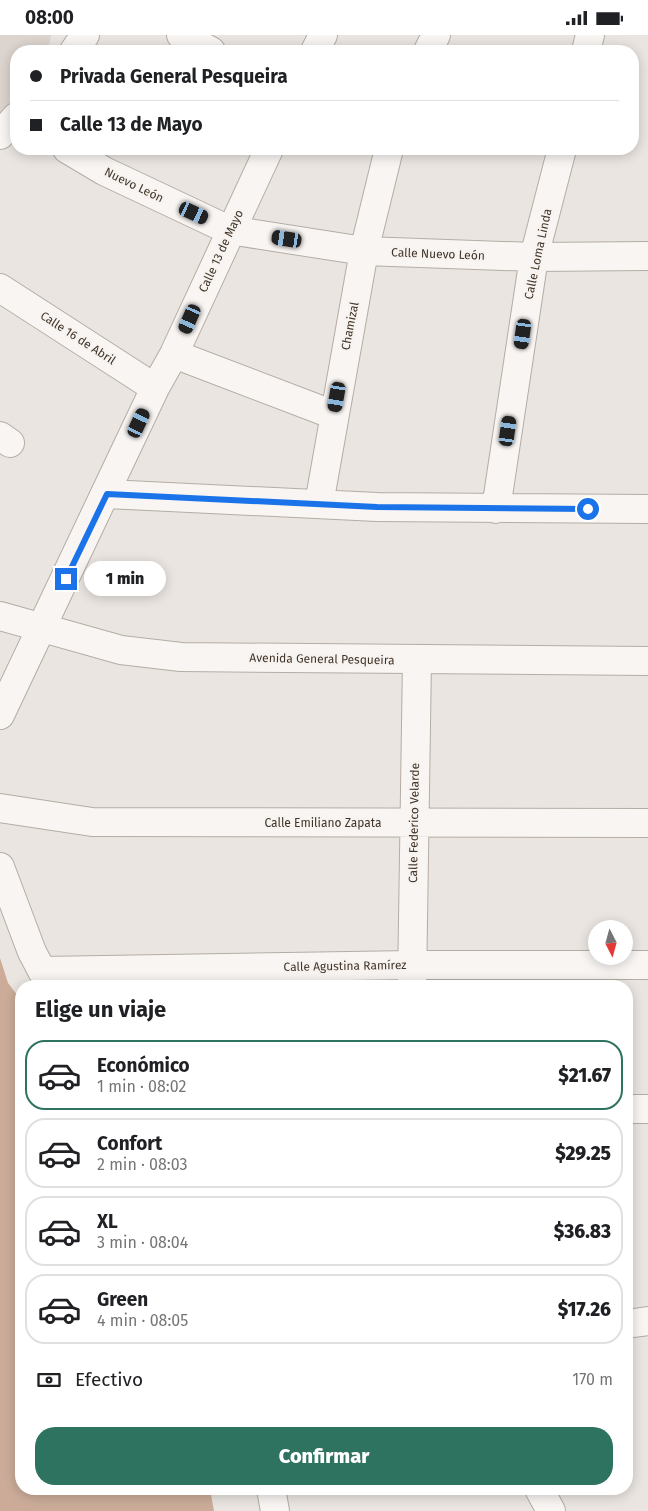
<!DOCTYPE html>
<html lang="es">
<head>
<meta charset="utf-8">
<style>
  :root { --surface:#fff; --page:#f2f2f2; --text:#202124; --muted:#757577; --line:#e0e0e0; --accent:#2e7260 }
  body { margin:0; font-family:"Fira Sans",sans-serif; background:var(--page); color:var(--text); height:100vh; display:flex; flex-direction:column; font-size:19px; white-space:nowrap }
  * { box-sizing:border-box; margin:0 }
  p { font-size:16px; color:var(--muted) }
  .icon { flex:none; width:28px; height:28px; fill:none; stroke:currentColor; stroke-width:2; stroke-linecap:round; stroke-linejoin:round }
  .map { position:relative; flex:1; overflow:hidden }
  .sheet { position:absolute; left:15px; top:945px; width:618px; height:515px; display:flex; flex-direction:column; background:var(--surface); border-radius:20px; box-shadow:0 2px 12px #0003 }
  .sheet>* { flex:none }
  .guide { position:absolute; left:10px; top:10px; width:629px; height:110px; border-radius:20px; box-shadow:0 2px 12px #0003; display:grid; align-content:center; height:110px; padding:0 20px; background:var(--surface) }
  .needle { width:32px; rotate:174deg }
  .buttons { position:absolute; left:588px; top:885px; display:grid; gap:10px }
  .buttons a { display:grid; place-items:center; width:45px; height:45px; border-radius:50%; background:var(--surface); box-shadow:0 2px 12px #0003; font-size:25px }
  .end { position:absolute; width:22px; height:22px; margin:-11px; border:6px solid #1a73e8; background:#fff; box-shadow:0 0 0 2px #fff }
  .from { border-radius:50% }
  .bubble { position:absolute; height:35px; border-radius:18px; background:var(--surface); box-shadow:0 2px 12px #0003; font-size:16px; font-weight:800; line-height:35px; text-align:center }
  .car { position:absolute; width:15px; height:30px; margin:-15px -8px; border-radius:6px; box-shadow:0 0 4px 1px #0007; background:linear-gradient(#222 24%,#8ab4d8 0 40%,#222 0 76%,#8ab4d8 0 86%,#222 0) }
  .guide b { display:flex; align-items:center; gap:18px; height:48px; font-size:19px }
  .guide b+b { border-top:1px solid var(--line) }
  .guide i { width:12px; height:12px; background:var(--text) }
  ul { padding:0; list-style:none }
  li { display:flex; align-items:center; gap:15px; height:70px; margin:0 10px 8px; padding:0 10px; border:2px solid var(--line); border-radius:20px }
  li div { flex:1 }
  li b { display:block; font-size:19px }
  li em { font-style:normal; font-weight:800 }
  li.current { border-color:var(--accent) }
  li>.icon { width:45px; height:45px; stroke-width:1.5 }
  h2 { padding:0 20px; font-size:22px; line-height:60px }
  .pay { display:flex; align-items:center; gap:12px; height:55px; padding:0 20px; font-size:19px }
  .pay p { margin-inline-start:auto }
  .button { display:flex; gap:10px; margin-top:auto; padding:10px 20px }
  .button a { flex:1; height:58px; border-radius:20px; background:var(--accent); color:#fff; font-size:20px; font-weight:800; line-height:58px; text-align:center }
  .status { display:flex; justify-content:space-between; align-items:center; height:35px; padding:0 25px; background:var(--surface); direction:ltr }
  .status svg { height:14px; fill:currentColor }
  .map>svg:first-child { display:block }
</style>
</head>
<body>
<div class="status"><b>08:00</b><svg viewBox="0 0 49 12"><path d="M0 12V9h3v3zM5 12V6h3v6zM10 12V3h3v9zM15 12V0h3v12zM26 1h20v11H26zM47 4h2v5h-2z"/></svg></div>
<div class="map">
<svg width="648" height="1476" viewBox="0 0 648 1476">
  <rect width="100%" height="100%" fill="#eae5e0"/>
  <!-- built -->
  <path fill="#dcd4ce" d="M0 0H51L48 16H16V77L0 95Z"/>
  <!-- water -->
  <path fill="#ccac99" d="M0 923 8 948 21 965V1454H210L214 1476H0Z"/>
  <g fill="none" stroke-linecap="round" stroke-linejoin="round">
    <defs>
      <path id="minor" d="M181 0 211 16
        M74 16 85 0
        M315 16 323 0
        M428 16 436 0
        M586 16 590 0
        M0 100 16 82
        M67 114 104 136 229 195 364 216 534 222 648 221
        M0 253 155 353
        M174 319 334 380
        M0 401 10 408
        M107 459 377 472 648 474
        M319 469 364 216 389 114
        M496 474 534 222 562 114
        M0 581 121 615 181 622 648 626
        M0 680 155 353 174 319 269 114
        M0 773 92 787 648 788
        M0 832 32 917 50 951
        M42 936 412 930H648
        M412 951 417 625
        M626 1074H648
        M626 1289 648 1286
        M271 1454 275 1476
        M539 1454 551 1476"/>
    </defs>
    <!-- minor casing -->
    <use href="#minor" stroke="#b4ada5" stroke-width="30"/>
    <!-- minor -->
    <use href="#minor" stroke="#f8f5f3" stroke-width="28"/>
  </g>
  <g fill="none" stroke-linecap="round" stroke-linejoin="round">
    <!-- route -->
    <path stroke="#1a73e8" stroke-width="6" d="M66 544 107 459 377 472 588 474"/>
  </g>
  <g text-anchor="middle" stroke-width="4.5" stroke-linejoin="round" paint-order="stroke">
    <!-- street labels -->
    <g font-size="12" fill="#423528" stroke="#f7f3f0">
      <text transform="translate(134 150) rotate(26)" y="4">Nuevo León</text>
      <text transform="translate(221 216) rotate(-65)" y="4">Calle 13 de Mayo</text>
      <text transform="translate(438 219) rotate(2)" y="4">Calle Nuevo León</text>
      <text transform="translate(538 219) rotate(-78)" y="4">Calle Loma Linda</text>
      <text transform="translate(350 291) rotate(-79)" y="4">Chamizal</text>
      <text transform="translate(78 303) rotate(33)" y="4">Calle 16 de Abril</text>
      <text transform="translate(322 624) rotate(1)" y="4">Avenida General Pesqueira</text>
      <text x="323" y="792">Calle Emiliano Zapata</text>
      <text transform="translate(414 788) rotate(-89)" y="4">Calle Federico Velarde</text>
      <text transform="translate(345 931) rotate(-1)" y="4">Calle Agustina Ramírez</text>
    </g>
  </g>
</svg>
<div class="buttons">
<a><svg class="needle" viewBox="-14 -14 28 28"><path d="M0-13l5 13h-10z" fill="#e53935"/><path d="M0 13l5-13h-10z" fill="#757577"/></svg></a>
</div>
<i class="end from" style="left:588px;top:474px"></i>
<i class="end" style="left:66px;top:544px"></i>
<div class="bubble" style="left:84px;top:526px;width:82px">1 min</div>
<i class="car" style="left:194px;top:178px;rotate:115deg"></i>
<i class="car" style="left:287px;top:204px;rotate:279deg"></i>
<i class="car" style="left:190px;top:284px;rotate:204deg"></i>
<i class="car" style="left:523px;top:299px;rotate:188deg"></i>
<i class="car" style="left:337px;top:362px;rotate:190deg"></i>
<i class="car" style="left:139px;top:388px;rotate:25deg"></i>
<i class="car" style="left:508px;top:396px;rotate:8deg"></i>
<div class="guide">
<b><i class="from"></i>Privada General Pesqueira</b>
<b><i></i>Calle 13 de Mayo</b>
</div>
<section class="sheet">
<h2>Elige un viaje</h2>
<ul>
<li class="current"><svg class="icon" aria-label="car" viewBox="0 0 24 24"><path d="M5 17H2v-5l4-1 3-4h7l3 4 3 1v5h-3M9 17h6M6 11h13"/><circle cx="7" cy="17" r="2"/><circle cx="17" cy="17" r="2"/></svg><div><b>Económico</b><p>1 min · 08:02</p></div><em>$21.67</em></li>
<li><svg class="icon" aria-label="car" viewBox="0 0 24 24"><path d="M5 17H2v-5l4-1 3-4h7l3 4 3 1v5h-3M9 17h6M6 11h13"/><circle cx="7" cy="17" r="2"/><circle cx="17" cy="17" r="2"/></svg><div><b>Confort</b><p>2 min · 08:03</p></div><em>$29.25</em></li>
<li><svg class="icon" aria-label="car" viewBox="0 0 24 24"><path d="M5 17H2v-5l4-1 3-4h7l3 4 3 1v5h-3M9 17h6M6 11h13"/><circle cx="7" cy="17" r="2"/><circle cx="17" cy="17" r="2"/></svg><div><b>XL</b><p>3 min · 08:04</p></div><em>$36.83</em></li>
<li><svg class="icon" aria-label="car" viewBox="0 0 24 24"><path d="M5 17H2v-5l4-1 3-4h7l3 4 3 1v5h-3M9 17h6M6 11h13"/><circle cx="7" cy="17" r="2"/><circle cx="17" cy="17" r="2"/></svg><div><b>Green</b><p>4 min · 08:05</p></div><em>$17.26</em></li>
</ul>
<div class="pay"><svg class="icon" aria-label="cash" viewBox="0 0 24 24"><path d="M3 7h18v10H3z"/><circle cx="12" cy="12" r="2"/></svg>Efectivo<p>170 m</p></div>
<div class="button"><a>Confirmar</a></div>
</section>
</div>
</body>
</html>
